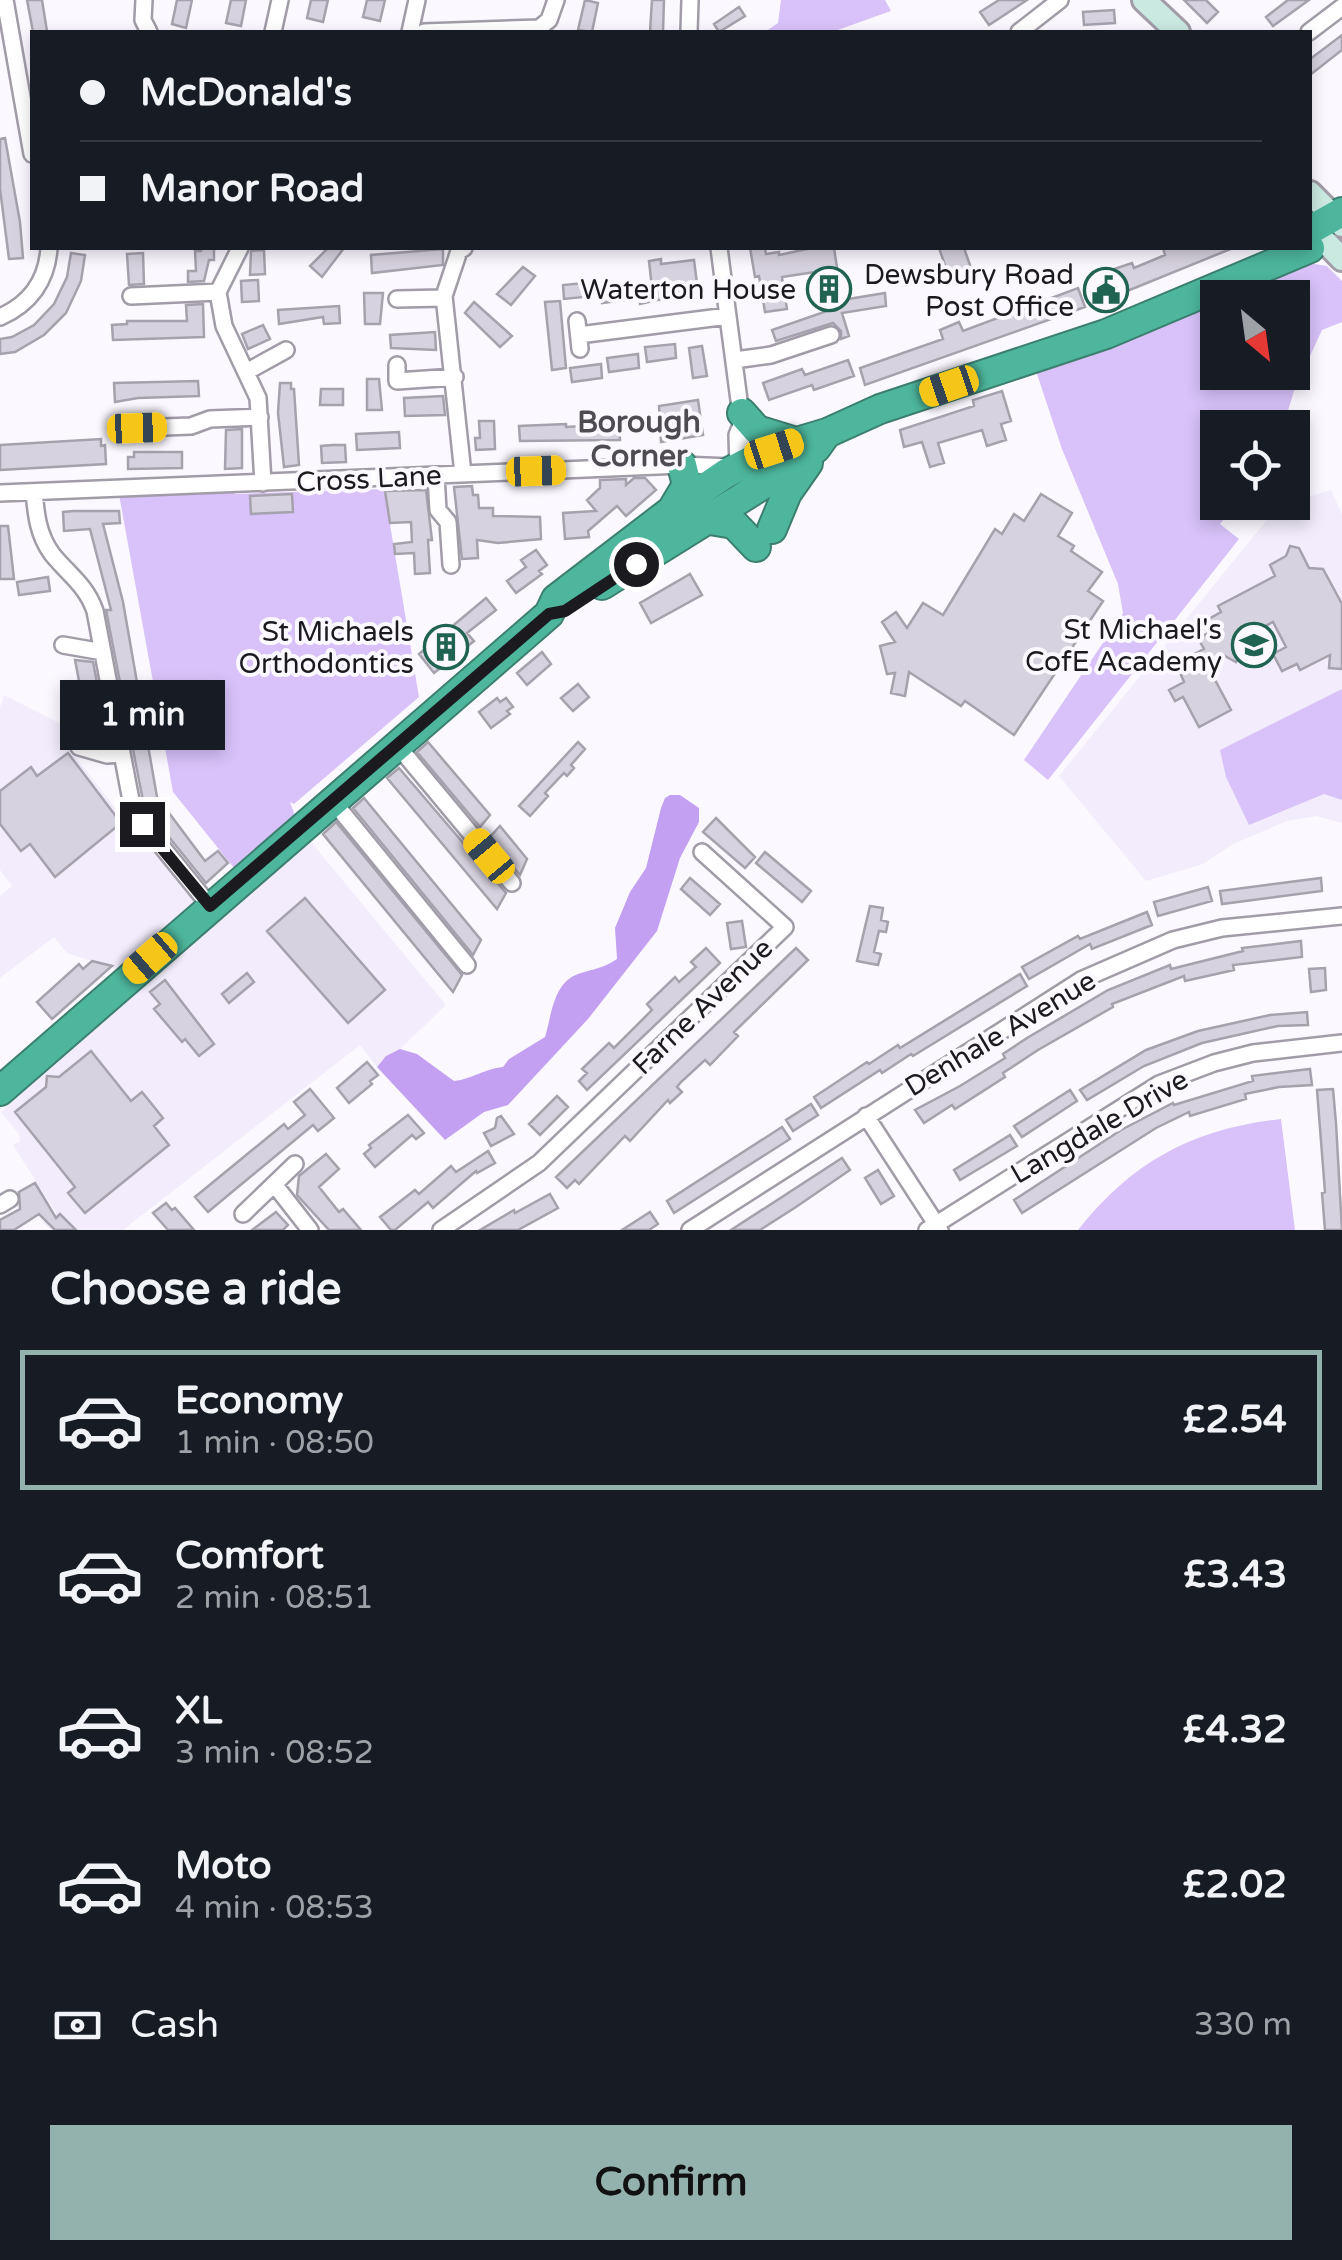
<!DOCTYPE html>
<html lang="en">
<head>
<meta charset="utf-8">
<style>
  :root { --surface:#171b24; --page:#242831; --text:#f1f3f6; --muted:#9ea1a6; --line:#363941; --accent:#93b2ad }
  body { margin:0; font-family:"Varela Round",sans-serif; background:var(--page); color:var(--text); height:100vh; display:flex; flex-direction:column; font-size:38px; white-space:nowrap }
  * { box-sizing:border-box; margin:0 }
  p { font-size:32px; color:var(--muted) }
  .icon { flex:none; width:55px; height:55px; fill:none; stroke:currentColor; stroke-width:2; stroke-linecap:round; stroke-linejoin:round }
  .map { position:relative; height:1230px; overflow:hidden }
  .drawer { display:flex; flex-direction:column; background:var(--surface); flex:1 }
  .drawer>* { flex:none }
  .hud { position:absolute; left:30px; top:30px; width:1282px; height:220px; border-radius:0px; box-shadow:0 5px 15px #0003; display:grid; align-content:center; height:220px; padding:0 50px; background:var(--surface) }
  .needle { width:65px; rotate:151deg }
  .controls { position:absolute; left:1200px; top:280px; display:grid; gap:20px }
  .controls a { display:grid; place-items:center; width:110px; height:110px; border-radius:0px; background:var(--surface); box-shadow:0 5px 15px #0003; font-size:50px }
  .end { position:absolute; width:45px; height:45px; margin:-22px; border:12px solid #1b1a1e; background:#fff; box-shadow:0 0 0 5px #fff }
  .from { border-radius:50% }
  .bubble { position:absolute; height:70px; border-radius:0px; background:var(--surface); box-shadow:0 5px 15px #0003; font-size:32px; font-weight:800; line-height:70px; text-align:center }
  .car { position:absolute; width:30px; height:60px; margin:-30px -15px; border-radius:12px; box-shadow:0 0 8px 2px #0007; background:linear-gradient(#f5c518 24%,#345 0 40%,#f5c518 0 76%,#345 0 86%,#f5c518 0) }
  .hud b { display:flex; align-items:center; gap:35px; height:95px; font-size:38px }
  .hud b+b { border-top:2px solid var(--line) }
  .hud i { width:25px; height:25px; background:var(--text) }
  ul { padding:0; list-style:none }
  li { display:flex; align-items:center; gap:30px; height:140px; margin:0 20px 15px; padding:0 30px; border:5px solid transparent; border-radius:0px }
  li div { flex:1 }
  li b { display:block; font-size:38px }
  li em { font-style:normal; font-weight:800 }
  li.on { border-color:var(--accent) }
  li>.icon { width:90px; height:90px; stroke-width:1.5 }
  h2 { padding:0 50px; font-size:45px; line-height:120px }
  .pay { display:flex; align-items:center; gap:25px; height:110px; padding:0 50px; font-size:38px }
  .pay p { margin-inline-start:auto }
  .action { display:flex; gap:20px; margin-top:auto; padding:20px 50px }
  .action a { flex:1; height:115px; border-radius:0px; background:var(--accent); color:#111; font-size:40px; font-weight:800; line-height:115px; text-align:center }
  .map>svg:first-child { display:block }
</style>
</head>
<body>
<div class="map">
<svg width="1342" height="1230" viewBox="0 0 1342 1230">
  <rect width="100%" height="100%" fill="#fbf9ff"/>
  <!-- built -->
  <path fill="#f2ecfc" d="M1331 490 1342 514V823L1316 816 1287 821 1233 844 1203 864 1146 881 1059 776 1278 506Z
    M4 695 77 732 71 751 130 827 197 899 196 905 119 970 67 953 54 937 0 978V896L12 886 0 870V708Z
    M306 836 446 1005 400 1049 386 1056 377 1067 360 1045 123 1230H51L43 1223 56 1213 13 1145 20 1141 19 1134 1 1112Z"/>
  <!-- green -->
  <path fill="#d8c2f9" d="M781 0H885L891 11 832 32H765L778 23Z
    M1315 264 1327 266 1342 281V322L1322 330 1294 391 1283 427 1218 428V502L1238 503 1220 524 1239 539 1048 780 1024 760 1123 613 1118 584 1062 449 1036 371 1217 303 1218 372H1292V298L1271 297 1281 291 1274 276 1295 266Z
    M233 484 235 494 384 489 419 697 294 804 290 802 299 827 242 878 173 792 118 489Z
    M1342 689V800L1324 794 1249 825 1226 777 1220 750Z
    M1281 1119 1295 1230H1078C1133 1161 1193 1129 1281 1119Z"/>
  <!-- forest -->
  <path fill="#c3a0f1" d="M670 795H680L699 808V822L680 858 657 931 588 1019 508 1105 484 1112 445 1140 377 1067 386 1056 400 1049 417 1054 454 1081C472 1079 484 1069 503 1067L509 1059 545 1037C552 1014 553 983 578 974 593 969 604 968 617 959L615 928 630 892 646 868 661 808 665 798Z"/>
  <!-- building -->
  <path fill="#d7d2df" stroke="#a5a1ad" stroke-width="2.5" d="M27 0H42L47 31 33 32Z
    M177 0H192L186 28 172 24Z
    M231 0H246L241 26 226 23Z
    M311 0H328L323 22 307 18Z
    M367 0H385L380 21 363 17Z
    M585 0 598 3 592 32 578 30Z
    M652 0H664L663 32H650Z
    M999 0H1027L989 25 980 12Z
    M1184 0H1206L1218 12 1207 23Z
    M1288 0H1309L1273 26 1266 17Z
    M739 7 745 16 719 32 714 24Z
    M1114 10 1115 23 1084 25 1083 12Z
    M1342 35V50L1310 75V59Z
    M5 138 20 222 23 258 9 259 0 189V139Z
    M201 248H214V260H209L204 281 188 282V271H196L195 251H201Z
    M328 248H344L322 277 310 266Z
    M750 248H765L766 254 779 252V255L812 248H834L842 300 885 293 886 306 842 313 849 336 841 339V331L833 323 776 341 772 330 833 309 831 303 820 304 815 272 782 277 787 309 765 312 759 276 755 277Z
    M939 248H964L971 268 948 274Z
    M1163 248H1233L1105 300 1096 275 1132 263 1134 268 1165 255Z
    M443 249V265L372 273 371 255Z
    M264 250 265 274 250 275 251 251Z
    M71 253 85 255 81 281 66 313 44 335 15 352 0 354V339L12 337 34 325 54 304 67 277Z
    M143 253 144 284 129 285 127 254Z
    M661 259V264L694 260 698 291 640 304 639 289 652 288 649 261Z
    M523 267 535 276 511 305 497 294Z
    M258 280 259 301 242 302 241 281Z
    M593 282 594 296 564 299 563 285Z
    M631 285 633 299 602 303 600 289Z
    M1078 288 1085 307 865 385 860 368 943 339 940 330 959 322 963 331Z
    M364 293H383L380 324H365Z
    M560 301 566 368 552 370 545 302Z
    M474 302 512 336 500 347 465 313Z
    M203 304 204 337 113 340 112 325 127 324V321H187L186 305Z
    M339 306 340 323 324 324 323 317 279 324 278 310Z
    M263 325 270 339 248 349 242 334Z
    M435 332 436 350 391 348 390 335Z
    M675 344 676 358 647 362 645 347Z
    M702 346 707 376 693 378 689 348Z
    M638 354 639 368 609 372 607 358Z
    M848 360 854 376 814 390 812 385 769 400 763 383 802 369 805 375Z
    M601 364 602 378 572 382 570 368Z
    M367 379H379L382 410H367Z
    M198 381 199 396 138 398 115 402 114 383Z
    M280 383H291V389H294L299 465 284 467 278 413Z
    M321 389H343V405H320Z
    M1002 391 1011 421 1001 424 1006 440 987 446 982 430 938 443 944 463 930 467 922 442 904 447 900 430 974 406 973 400Z
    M443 396 445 415 405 416 404 398Z
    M698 400 703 435 661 442 659 406Z
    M479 421H494L495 449 476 450 475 438H480Z
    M566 424V427L619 424 620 440 520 441 519 426Z
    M242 429V468L225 469 226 430Z
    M399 432 400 448 357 450 356 434Z
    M101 439V446L105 445 106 464 0 470V445Z
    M333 445H345L346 462 322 463 321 446Z
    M134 452H182V468L128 469V457H134Z
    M634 478H645L656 490 626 516 617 506 588 531 589 537 565 539 563 513 596 511 587 500 600 488V480L626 479V485Z
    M472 486 473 495H478L479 508H493V516L540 517 541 539 498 543 477 540 478 558 462 559 454 487Z
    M426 490 432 540H428L430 573 415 574 414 553 395 554 394 544 412 542 411 522 390 523 385 491Z
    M292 494 293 512 251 514 250 496Z
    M1041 494 1072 513 1058 536 1074 546 1071 551 1102 572 1088 591 1103 601 1014 735 965 701 961 706 909 672 905 696 891 693 895 673 887 674 880 646 895 642 882 622 896 612 907 628 923 603 943 615 995 529 1002 534 1014 514 1024 521Z
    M74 511H119L120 523 103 524 123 602 157 797 205 861 218 851 228 863 206 883 144 806 106 610H111L90 529 64 531 63 512Z
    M0 526H8L14 579H0Z
    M1290 546 1299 548 1309 568 1323 569 1342 604V669L1329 668 1330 655 1300 670 1297 664 1282 671 1273 654 1286 647 1273 622 1252 633 1254 637 1245 645 1236 662 1223 655 1213 676 1231 710 1199 727 1183 697 1175 701 1169 690 1184 682 1181 675 1195 667 1190 656 1204 649 1198 638 1213 631 1207 620 1221 612 1218 606 1275 576 1270 565 1286 556Z
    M536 550 547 565 539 571 542 574 516 593 507 581 526 567 521 560Z
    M690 574 702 595 651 623 640 603Z
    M48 577 50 591 19 595 17 582Z
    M486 598 496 610 467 633 474 641 434 673 419 654Z
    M542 652 551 664 527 685 517 673Z
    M75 660 93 662 109 744 90 738Z
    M578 684 589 697 573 711 561 698Z
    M497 698 500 702 506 698 513 707 507 711 510 714 491 728 479 712Z
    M428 742 490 815 480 827 417 752Z
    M578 742 585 749 571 765 574 768 567 776 564 773 545 793 548 796 530 816 519 806Z
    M68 753 121 823 55 877 30 844 21 851 0 824V791L31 767 37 776Z
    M399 768 506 893 497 909 387 778Z
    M364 798 481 940 473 955 353 808Z
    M716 818 755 857 745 868 703 832Z
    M336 822 462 975 453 992 323 834Z
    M500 826 527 859 520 875 489 838Z
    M765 852 811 891 802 902 756 863Z
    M690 878 720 904 710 915 681 889Z
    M1321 878 1322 891 1222 904 1220 891Z
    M1208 887 1212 901 1158 916 1154 902Z
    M305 898 385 990 348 1023 267 931Z
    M870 906 883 908 881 920 888 922 886 932 879 931 874 952 881 954 878 965 857 961Z
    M1147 912 1152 925 1092 949 1090 944 1029 979 1022 967 1078 936 1080 939Z
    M742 921 746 947 731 949 727 923Z
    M1301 941 1302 957 1233 965 1234 970 1185 981 1184 976 1112 1004 1113 1007 1038 1050 1003 1073 1005 1077 955 1109 952 1105 924 1123 915 1110 960 1086 1005 1058 1003 1054 1027 1038 1108 990 1170 965 1171 969 1243 951 1242 948Z
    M706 948 720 963 587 1090 579 1081 587 1073 582 1069 609 1043 614 1048 652 1010 647 1004 675 977 679 982 696 967 691 962Z
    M796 948 808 960 734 1032 738 1036 710 1065 705 1060 681 1082 677 1087 682 1092 670 1103 668 1100 630 1141 625 1136 579 1184 575 1180 567 1188 556 1177Z
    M92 961 112 966 52 1019 37 1002 79 964 83 969Z
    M1325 968 1326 990 1311 992 1309 969Z
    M247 973 254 982 229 1003 222 994Z
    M1020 974 1027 986 913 1056 911 1054 882 1073 880 1070 821 1108 814 1097 867 1062 869 1064 898 1045 900 1048Z
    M165 980 214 1044 199 1056 185 1039 182 1042 154 1009 160 1004 150 992Z
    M1307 1012 1308 1025 1278 1026 1202 1043 1144 1066 1087 1100 1080 1090 1146 1050 1198 1031 1270 1015Z
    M91 1051 131 1101 142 1092 163 1118 154 1126 169 1145 85 1213 68 1193 75 1187 15 1112 46 1087 47 1076 59 1077Z
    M367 1062 378 1075 370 1081 372 1084 349 1103 337 1088Z
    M1310 1069 1312 1085 1279 1087 1245 1094 1246 1099 1190 1116 1189 1112 1156 1128 1022 1213 1014 1200 1121 1130 1173 1103 1174 1105 1253 1081 1252 1076Z
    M310 1089 334 1118 318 1131 313 1125 208 1212 195 1197 284 1124 288 1129 305 1115 294 1102Z
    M1333 1089 1336 1123 1342 1230H1325L1322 1193 1325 1192 1317 1090Z
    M1070 1090 1077 1101 1022 1137 1014 1126Z
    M557 1096 568 1107 540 1135 529 1124Z
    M811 1104 818 1115 793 1131 786 1120Z
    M408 1115 424 1133 416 1139 412 1135 375 1167 364 1154 371 1148 369 1145Z
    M501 1116 514 1134 491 1146 484 1133 495 1128 497 1118Z
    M782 1127 790 1139 674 1213 667 1201Z
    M1010 1135 1017 1146 960 1180 954 1170Z
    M488 1151 495 1163 477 1173 476 1171 433 1208 428 1202 395 1230H391L380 1217 415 1190 419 1194 451 1166 456 1172Z
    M326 1154 339 1169 319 1187 339 1212 343 1209 361 1230H329L297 1195 299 1176Z
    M842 1158 850 1170 796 1207 760 1230H731Z
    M878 1170 894 1196 881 1204 865 1178Z
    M35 1183 56 1218 60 1214 76 1230H55L39 1214 14 1230H0V1220L20 1209 19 1192Z
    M550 1194 558 1208 518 1230H480L514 1210 515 1213Z
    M166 1203 172 1210 175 1208 194 1230H168L153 1213Z
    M276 1212 288 1225 283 1230H252Z
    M650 1212 658 1224 649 1230H622Z"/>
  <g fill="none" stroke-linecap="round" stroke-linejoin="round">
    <defs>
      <path id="street" d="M5 0 32 154
        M144 0 143 20 149 32
        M273 32 280 0
        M410 32 417 0
        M424 32 539 28 549 20 556 0
        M689 32 690 0
        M1019 32 1060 0
        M1309 32 1342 7
        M240 248 218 292 224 326 258 398 263 483
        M719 248 742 423 754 465
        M131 296 218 292
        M397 299 444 298
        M0 317C30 304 47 280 49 248
        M577 321 580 349
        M579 335 728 316
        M735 360 771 355 831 335
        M397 365V381L455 377
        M248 371 286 350
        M137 428 191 426 210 419 260 417
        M738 469 737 435 742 423
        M463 474 444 296 459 251 464 248
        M436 475 438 510 448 522 451 565
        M34 492C36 514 38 535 52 554 69 575 86 585 95 611L133 811 210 906
        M0 493 682 465 730 467
        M63 645 103 652
        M397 745 512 883
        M79 747 107 755 122 754
        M332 800 467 965
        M866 1116 940 1230
        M274 1184 310 1230
        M0 1205 10 1199
        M243 1214 295 1164
        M441 1230 539 1163 785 927 702 852
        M690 1230 1081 980 1173 940 1222 928 1342 916
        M927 1230 1159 1084 1214 1063 1253 1053 1342 1043"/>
      <path id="secondary" d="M1144 0 1178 32
        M1310 193 1342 225
        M1310 226 1342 259"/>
      <path id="highway" d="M1310 230 1342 212
        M742 413 757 430 796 442
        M672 510 687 485 682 465
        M710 520 734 524 756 547
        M772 529 787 493 808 463
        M602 585 796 464 816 448 826 434
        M0 1091 549 614 556 599 671 511 725 474 773 449 827 433 880 409 1106 334 1310 248"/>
    </defs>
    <!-- street casing -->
    <use href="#street" stroke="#a19ca8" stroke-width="20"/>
    <!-- secondary casing -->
    <use href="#secondary" stroke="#a19ca8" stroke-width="28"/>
    <!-- highway casing -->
    <use href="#highway" stroke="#3c7f70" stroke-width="32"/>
    <!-- street -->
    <use href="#street" stroke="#fff" stroke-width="15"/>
    <!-- secondary -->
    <use href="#secondary" stroke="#cae9e1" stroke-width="22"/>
    <!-- highway -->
    <use href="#highway" stroke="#4db69c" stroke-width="28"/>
  </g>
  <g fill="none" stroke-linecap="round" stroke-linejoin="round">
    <!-- route -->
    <path stroke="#1b1a1e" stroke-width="12" d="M142 824 210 906 549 614 565 611 636 564"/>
  </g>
  <!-- icons -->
  <defs>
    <symbol id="building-ring" viewBox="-11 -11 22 22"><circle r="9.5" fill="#fbf9ff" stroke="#206353" stroke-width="1.5"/><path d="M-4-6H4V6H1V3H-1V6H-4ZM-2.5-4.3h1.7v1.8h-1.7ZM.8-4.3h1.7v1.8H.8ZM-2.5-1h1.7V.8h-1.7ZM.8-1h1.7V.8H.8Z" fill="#206353"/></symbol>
    <symbol id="civic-ring" viewBox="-11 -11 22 22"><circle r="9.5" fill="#fbf9ff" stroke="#206353" stroke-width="1.5"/><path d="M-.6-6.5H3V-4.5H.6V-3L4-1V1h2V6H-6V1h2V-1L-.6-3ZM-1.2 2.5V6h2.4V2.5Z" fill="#206353"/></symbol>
    <symbol id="school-ring" viewBox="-11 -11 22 22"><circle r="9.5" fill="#fbf9ff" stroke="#206353" stroke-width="1.5"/><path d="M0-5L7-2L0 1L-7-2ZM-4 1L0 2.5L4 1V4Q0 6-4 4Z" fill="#206353"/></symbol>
  </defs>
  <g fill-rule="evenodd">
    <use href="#building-ring" x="804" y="264" width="50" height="50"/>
    <use href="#civic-ring" x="1081" y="265" width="50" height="50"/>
    <use href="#school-ring" x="1229" y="620" width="50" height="50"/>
    <use href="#building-ring" x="421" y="622" width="50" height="50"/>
  </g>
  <g text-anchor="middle" stroke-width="8" stroke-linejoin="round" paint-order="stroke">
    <!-- poi labels -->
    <g font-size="28" fill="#1b1a1e" stroke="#fbf9ff" text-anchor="end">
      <text x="1074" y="284">Dewsbury Road<tspan x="1074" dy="32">Post Office</tspan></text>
      <text x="796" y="299">Waterton House</text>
      <text x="1222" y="639">St Michael's<tspan x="1222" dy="32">CofE Academy</tspan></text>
      <text x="414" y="641">St Michaels<tspan x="414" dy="32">Orthodontics</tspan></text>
    </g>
    <!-- street labels -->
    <g font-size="28" fill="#1b1a1e" stroke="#fbf9ff">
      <text transform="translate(369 478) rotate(-3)" y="10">Cross Lane</text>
      <text transform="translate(702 1006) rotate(-44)" y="10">Farne Avenue</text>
      <text transform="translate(1000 1033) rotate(-31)" y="10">Denhale Avenue</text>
      <text transform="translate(1099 1126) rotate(-30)" y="10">Langdale Drive</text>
    </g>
    <!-- neighbourhood labels -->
    <g font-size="30" font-weight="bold" fill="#4f4b55" stroke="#fbf9ff">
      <text x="639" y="432">Borough<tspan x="639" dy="34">Corner</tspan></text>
    </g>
  </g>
</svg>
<div class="controls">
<a><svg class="needle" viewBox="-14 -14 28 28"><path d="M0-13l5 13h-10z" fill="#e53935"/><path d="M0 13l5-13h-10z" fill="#9ea1a6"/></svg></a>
<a><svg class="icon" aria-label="locate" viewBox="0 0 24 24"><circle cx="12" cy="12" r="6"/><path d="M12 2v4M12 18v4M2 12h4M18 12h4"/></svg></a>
</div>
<i class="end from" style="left:636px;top:564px"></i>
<i class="end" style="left:142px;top:824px"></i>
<div class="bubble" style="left:60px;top:680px;width:165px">1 min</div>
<i class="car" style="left:949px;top:386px;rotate:251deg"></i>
<i class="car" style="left:137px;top:428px;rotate:88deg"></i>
<i class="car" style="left:774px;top:449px;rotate:72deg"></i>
<i class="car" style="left:536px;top:471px;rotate:88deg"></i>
<i class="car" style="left:489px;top:856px;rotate:320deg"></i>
<i class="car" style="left:150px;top:958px;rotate:229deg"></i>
<div class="hud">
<b><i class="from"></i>McDonald's</b>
<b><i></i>Manor Road</b>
</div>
</div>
<section class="drawer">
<h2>Choose a ride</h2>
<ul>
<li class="on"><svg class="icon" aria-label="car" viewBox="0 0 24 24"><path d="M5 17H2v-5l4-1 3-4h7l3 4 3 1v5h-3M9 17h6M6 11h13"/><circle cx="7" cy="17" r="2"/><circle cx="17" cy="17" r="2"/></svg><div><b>Economy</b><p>1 min · 08:50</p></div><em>£2.54</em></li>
<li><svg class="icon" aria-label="car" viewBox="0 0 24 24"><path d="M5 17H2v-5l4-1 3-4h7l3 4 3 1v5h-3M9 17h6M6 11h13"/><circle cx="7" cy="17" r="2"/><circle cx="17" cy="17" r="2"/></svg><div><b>Comfort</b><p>2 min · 08:51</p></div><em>£3.43</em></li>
<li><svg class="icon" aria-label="car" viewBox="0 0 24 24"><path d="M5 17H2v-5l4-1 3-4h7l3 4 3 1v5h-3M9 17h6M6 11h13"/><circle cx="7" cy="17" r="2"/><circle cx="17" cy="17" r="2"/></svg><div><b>XL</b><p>3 min · 08:52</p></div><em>£4.32</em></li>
<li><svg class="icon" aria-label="car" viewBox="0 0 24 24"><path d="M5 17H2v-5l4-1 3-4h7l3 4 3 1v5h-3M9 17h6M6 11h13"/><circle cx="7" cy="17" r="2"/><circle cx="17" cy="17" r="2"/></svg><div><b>Moto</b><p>4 min · 08:53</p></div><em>£2.02</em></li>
</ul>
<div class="pay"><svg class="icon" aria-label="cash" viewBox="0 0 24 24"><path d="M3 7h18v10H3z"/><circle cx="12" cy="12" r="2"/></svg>Cash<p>330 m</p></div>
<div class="action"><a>Confirm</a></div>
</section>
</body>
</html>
